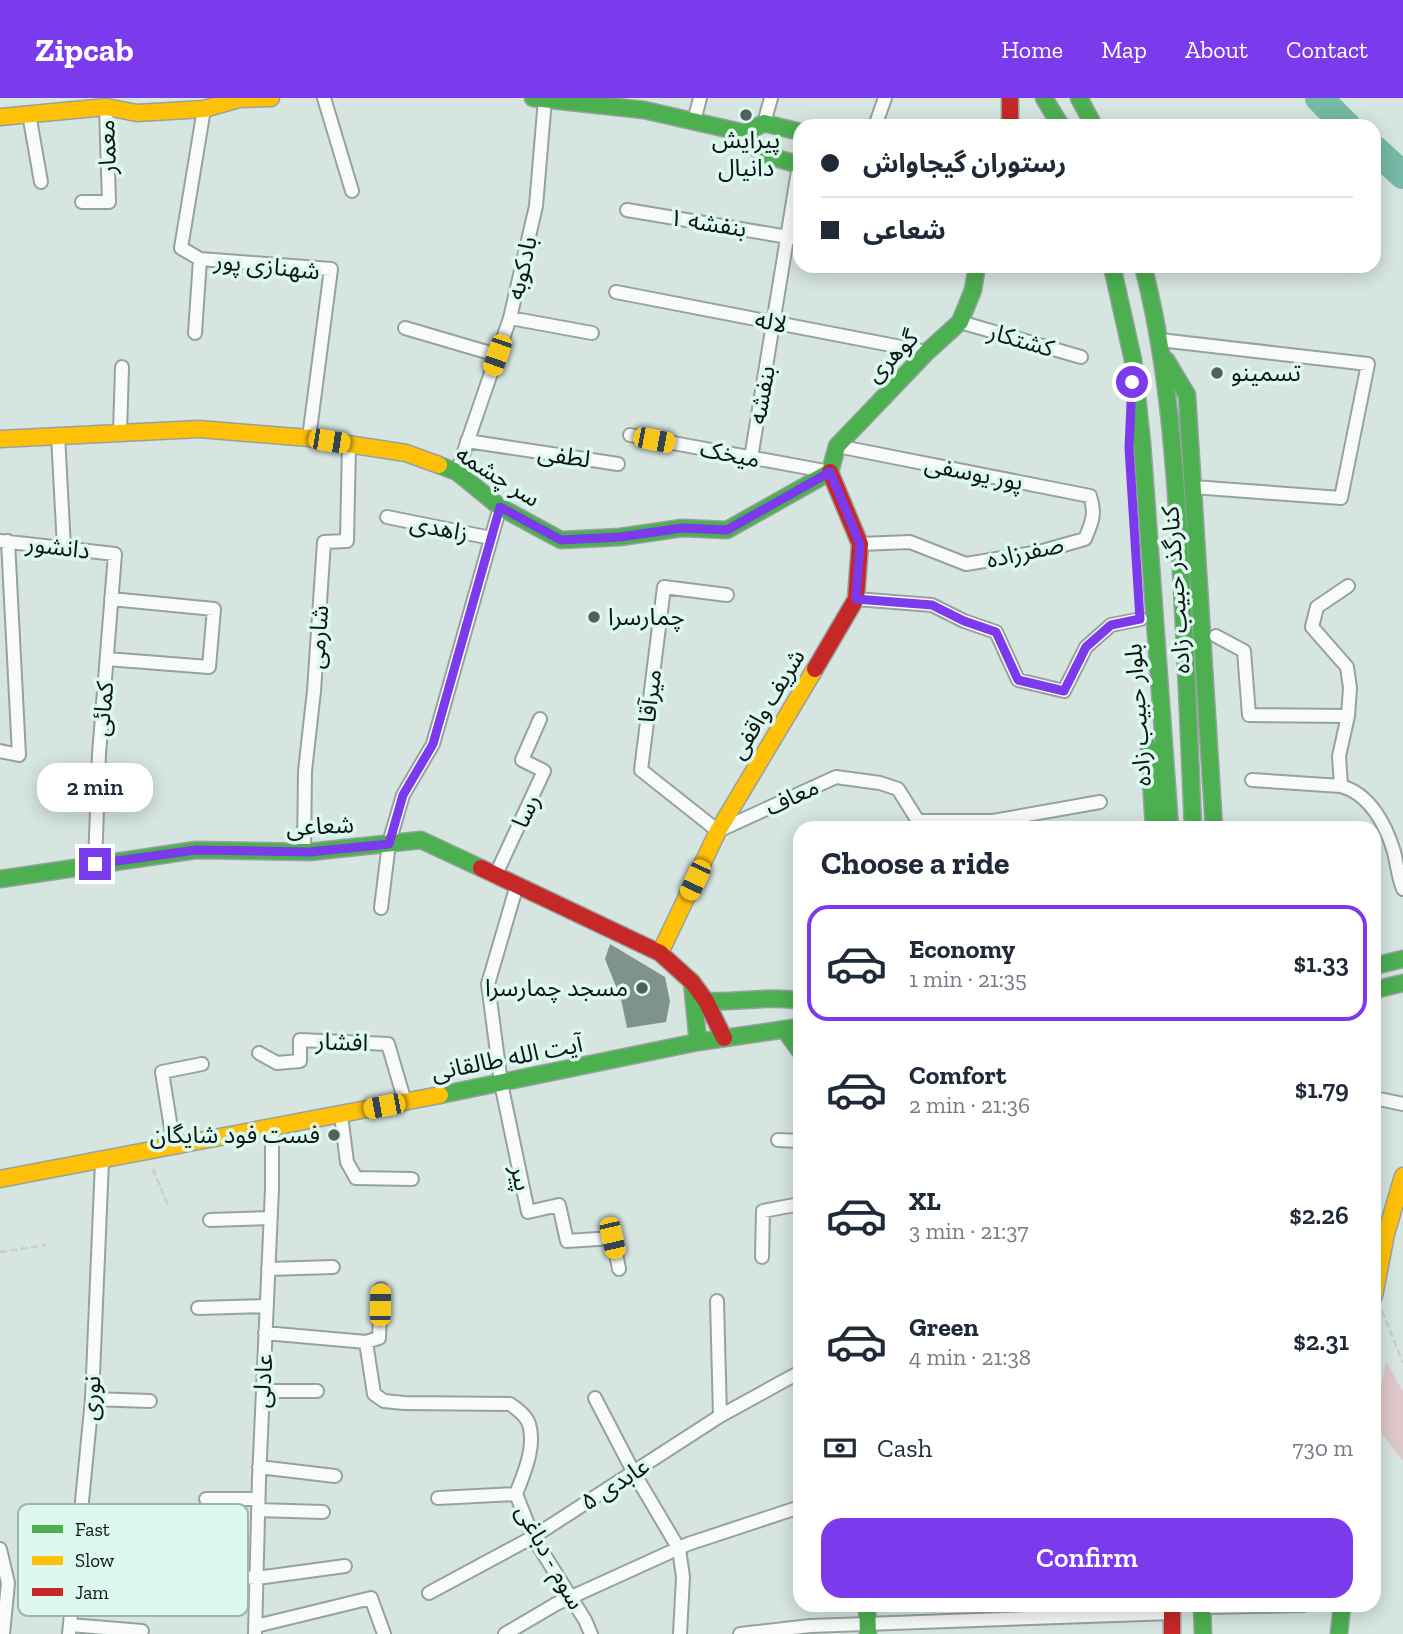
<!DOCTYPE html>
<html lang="en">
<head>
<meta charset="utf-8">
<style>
  :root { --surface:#fff; --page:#f2f2f3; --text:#1f2937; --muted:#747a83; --line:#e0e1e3; --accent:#7c3aed }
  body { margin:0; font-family:"Zilla Slab","Noto Sans Arabic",serif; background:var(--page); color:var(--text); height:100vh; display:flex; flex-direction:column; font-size:26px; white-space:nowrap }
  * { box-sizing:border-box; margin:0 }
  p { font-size:23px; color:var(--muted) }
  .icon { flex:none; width:38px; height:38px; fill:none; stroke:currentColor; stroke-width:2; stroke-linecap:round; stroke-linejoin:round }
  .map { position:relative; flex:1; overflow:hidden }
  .drawer { position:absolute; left:793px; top:723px; width:588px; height:791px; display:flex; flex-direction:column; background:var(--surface); border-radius:21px; box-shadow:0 4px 18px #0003 }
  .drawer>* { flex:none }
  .banner { position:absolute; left:793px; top:21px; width:588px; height:154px; border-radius:21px; box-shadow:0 4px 18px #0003; display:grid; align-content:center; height:154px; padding:0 28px; background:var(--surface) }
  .end { position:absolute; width:32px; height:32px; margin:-16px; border:9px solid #7c3aed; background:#fff; box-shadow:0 0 0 4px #fff }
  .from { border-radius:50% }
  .bubble { position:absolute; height:49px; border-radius:21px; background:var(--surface); box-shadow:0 4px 18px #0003; font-size:23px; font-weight:600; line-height:49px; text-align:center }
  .car { position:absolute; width:21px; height:42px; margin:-21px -10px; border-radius:9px; box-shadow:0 0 5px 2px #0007; background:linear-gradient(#f5c518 24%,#345 0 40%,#f5c518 0 76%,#345 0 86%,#f5c518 0) }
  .banner b { display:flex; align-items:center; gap:24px; height:66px; font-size:26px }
  .banner b+b { border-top:2px solid var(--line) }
  .banner i { width:18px; height:18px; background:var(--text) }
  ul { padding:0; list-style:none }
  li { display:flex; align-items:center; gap:21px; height:116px; margin:0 14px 10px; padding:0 14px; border:4px solid transparent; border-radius:21px }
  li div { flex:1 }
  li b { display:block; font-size:26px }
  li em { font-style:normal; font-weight:600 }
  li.current { border-color:var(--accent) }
  li>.icon { width:63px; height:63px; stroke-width:1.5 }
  h2 { padding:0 28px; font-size:32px; line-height:84px }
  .pay { display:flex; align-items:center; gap:18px; height:77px; padding:0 28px; font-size:26px }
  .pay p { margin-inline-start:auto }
  .button { display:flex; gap:14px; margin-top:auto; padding:14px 28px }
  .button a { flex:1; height:80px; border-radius:21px; background:var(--accent); color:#fff; font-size:28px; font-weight:600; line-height:80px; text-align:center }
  header { display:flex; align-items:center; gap:42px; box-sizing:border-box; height:98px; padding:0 35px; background:var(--accent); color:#fff }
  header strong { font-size:33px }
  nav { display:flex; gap:38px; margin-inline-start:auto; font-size:24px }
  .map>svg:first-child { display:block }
</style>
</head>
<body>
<header>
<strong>Zipcab</strong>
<nav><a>Home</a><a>Map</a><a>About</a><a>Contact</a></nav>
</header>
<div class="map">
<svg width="1403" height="1536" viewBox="0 0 1403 1536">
  <rect width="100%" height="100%" fill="#d6e5e0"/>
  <!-- green -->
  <path fill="#dfc7c9" d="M1386 1263 1403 1294V1363L1374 1326Z"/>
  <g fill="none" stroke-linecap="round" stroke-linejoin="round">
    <!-- river -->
    <path stroke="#75baa6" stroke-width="28" d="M1319 0 1347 28
      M1374 51 1403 77"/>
  </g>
  <!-- building -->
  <path fill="#7e938d" d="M610 846 665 879 670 903 666 924 627 930 621 901 605 861Z"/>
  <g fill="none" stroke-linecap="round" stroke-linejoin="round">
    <defs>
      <path id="street" d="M324 0 352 93
        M204 11 181 150 200 161 331 171 309 340
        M29 16 41 84
        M694 23 700 0
        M764 25 771 0
        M875 28 885 0
        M82 104H109L106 9
        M627 112 800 141
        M616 194 927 254
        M510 220 592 235
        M960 224 1081 259
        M405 230 497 257
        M195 235 200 161
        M1160 242 1368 266 1341 400 1193 389
        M120 335 122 269
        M58 337 64 450
        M630 337 830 374
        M467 343 618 366
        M837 348 1090 398C1096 416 1092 424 1085 441L1039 454 966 466 910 444 860 446
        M751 360 799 67
        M457 374 510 220 536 108 545 1
        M387 419 491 440
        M0 443 115 456 99 656 95 766
        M1348 488 1317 509 1312 529 1347 569 1350 590 1348 618 1339 658 1341 688C1370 696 1386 727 1394 754 1397 766 1398 779 1403 791
        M727 497 664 489 641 672 718 733 836 679 880 685 898 691 918 723H993L1100 704
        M856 501 932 507 964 523 996 534 1018 582 1064 593 1086 549 1111 527 1141 521
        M1216 538 1244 553 1249 617 1348 618
        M107 561 209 569 214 511 111 501
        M0 653 19 657 8 443
        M1252 682 1341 688
        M304 753 305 673 314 593 324 444 347 443 349 346
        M496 776 544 673 522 662 540 621
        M517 787 488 886 501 985 528 1114 559 1107 567 1143 613 1140 619 1171
        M381 810 389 745 403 697 433 646 500 409
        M259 955 277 965 300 963V942L388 946 405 1004
        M1374 1000 1403 1006
        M341 1017 347 1064 356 1080 412 1081
        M778 1042 800 1043
        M174 1049 162 974 202 966
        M210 1122 271 1120
        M762 1159 763 1113 800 1106
        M268 1171 333 1169
        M717 1203 720 1318
        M198 1210 267 1208
        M265 1235 366 1244 374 1296 384 1303 404 1305 510 1306C517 1311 526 1317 529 1326 536 1349 524 1375 516 1396L533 1439 585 1522 591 1536
        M366 1244 379 1240 381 1191
        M263 1293H317
        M595 1300 634 1375 679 1451 683 1479 680 1536
        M92 1301 150 1303
        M259 1369 335 1378
        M438 1400 516 1396
        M206 1401H258
        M258 1412 323 1414
        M0 1451 8 1485 3 1536
        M76 1468 117 1470
        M199 1476 257 1480 345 1468
        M429 1495 533 1439 720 1318 800 1274
        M73 1499 138 1503
        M1202 1509 1304 1507
        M70 1527 142 1533
        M256 1528 371 1500 384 1536
        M69 1536 92 1301 102 1063
        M255 1536 259 1381 272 1091V1030
        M505 1536 556 1506 688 1446 800 1409
        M740 1536 810 1528 1172 1515"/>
      <path id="fast" d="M533 0 644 12 745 35 762 56 800 67
        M1044 0 1061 28
        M1079 0 1094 28
        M745 35 764 25 800 34
        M1112 168 1133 262 1142 345 1170 730
        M1143 168C1166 256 1173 346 1179 437 1185 535 1189 632 1193 730
        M1166 262 1187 297 1214 730
        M439 367 457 374 500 409 561 442 620 439 682 430 727 432 830 374
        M830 374 837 348 927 254 960 224 973 192 977 168
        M1149 649 1154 730
        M0 781 196 752 309 754 421 742 481 770
        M1374 868 1403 861
        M692 884 698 944
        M1374 892 1403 885
        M706 903C736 905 772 897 800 903
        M784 931 800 953
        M440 997 698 944 800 929
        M867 1507 868 1536
        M1202 1507 1203 1536
        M1339 1536 1342 1507"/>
      <path id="slow" d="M0 19 106 9 137 15 204 11 239 1 271 0
        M0 341 199 331 309 340 406 355 439 367
        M660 855 718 733 815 571
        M0 1081 440 997
        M1374 1198 1386 1136 1403 1078"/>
      <path id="jam" d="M1010 0V28
        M815 571 856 501 860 446 830 374
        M481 770 660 855 692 884 706 903 724 940
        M1172 1507V1536"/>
    </defs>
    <!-- street casing -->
    <use href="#street" stroke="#97a29f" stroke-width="16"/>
    <!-- fast casing -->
    <use href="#fast" stroke="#97a29f" stroke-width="19"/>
    <!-- slow casing -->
    <use href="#slow" stroke="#97a29f" stroke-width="19"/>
    <!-- jam casing -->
    <use href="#jam" stroke="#97a29f" stroke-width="19"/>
    <!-- path -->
    <path stroke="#c9cecc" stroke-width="2.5" stroke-dasharray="7 3.5" stroke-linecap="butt" d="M153 1071 169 1110
      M0 1154 46 1147
      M1382 1213 1403 1265
      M1374 1323 1403 1356"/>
    <!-- street -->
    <use href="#street" stroke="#f9fbfa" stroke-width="12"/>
    <!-- fast -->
    <use href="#fast" stroke="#4caf50" stroke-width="16"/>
    <!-- slow -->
    <use href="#slow" stroke="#ffc107" stroke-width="16"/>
    <!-- jam -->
    <use href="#jam" stroke="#c62828" stroke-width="16"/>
  </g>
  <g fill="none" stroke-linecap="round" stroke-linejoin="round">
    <!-- route -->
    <path stroke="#7c3aed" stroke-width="9" d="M95 766 196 752 309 754 389 746 403 697 433 646 500 409 561 442 620 439 682 430 727 432 830 374 860 446 856 501 932 507 964 523 996 534 1018 582 1064 593 1086 549 1111 527 1140 521 1129 350 1132 284"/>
  </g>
  <!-- markers -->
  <g fill="#535f5b" stroke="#ddf9ef" stroke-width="2.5">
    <circle cx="746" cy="17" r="7"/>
    <circle cx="1217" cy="275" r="7"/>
    <circle cx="594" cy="519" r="7"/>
    <circle cx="642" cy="890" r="7"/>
    <circle cx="334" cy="1037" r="7"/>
  </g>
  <g text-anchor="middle" stroke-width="7" stroke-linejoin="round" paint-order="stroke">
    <!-- poi labels -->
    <g font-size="24" fill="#0d1713" stroke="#ddf9ef" text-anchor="start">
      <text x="746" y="50" text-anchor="middle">پیرایش<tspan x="746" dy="28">دانیال</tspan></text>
      <text x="1231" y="283">تسمینو</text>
      <text x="608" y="527">چمارسرا</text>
      <text x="628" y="898" text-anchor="end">مسجد چمارسرا</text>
      <text x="320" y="1045" text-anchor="end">فست فود شایگان</text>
    </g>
    <!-- street labels -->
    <g font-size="24" fill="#0d1713" stroke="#ddf9ef">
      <text transform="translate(107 49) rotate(-92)" y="8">معمار</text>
      <text transform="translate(708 125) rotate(9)" y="8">بنفشه ۱</text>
      <text transform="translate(267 168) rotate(6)" y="8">شهنازی پور</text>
      <text transform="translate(522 170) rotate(-77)" y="8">بادکوبه</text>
      <text transform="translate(771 224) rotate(11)" y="8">لاله</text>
      <text transform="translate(1021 242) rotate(16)" y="8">کشتکار</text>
      <text transform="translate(892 258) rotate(-45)" y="8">گوهری</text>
      <text transform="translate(762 297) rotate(-80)" y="8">بنفشه</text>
      <text transform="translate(730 356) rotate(11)" y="8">میخک</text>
      <text transform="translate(564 358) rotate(8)" y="8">لطفی</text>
      <text transform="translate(974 375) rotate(11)" y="8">پور یوسفی</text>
      <text transform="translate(498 378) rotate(32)" y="8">سر چشمه</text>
      <text transform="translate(439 430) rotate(11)" y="8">زاهدی</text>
      <text transform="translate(58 449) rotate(7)" y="8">دانشور</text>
      <text transform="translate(1025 454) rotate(-12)" y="8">صفرزاده</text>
      <text transform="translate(1176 492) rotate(-94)" y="8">کنارگذر حبیب زاده</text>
      <text transform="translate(318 539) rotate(-86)" y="8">شارمی</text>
      <text transform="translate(650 598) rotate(-83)" y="8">میرآقا</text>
      <text transform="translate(767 606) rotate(-59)" y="8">شریف واقفی</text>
      <text transform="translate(103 611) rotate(-85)" y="8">کمائی</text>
      <text transform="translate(1138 617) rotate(-94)" y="8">بلوار حبیب زاده</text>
      <text transform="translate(792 699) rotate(-25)" y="8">معاف</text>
      <text transform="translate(526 713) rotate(-65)" y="8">رسا</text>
      <text transform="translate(320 728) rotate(-3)" y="8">شعاعی</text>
      <text transform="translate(342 944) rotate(2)" y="8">افشار</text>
      <text transform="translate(507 960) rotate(-11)" y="8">آیت الله طالقانی</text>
      <text transform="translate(521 1080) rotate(78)" y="8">پیر</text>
      <text transform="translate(263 1283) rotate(-87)" y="8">عادلی</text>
      <text transform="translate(91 1300) rotate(-86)" y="8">نوری</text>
      <text transform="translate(615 1386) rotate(-33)" y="8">عابدی ۵</text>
      <text transform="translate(550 1459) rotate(61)" y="8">سوم - دباغی</text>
    </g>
  </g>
  <!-- legend -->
  <rect x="18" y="1406" width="230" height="112" rx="10" fill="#ddf9ef" stroke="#9fb5ad" stroke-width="2"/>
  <rect x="32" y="1427" width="31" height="8" fill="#4caf50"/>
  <rect x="32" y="1458" width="31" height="9" fill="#ffc107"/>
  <rect x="32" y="1490" width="31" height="8" fill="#c62828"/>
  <g font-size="19" fill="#0d1713">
    <text x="75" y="1438">Fast</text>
    <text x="75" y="1469">Slow</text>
    <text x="75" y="1501">Jam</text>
  </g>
</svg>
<i class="end from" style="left:1132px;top:284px"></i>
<i class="end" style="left:95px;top:766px"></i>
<div class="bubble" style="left:37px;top:665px;width:116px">2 min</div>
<i class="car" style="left:497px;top:257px;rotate:199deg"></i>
<i class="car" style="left:654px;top:342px;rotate:101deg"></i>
<i class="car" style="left:329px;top:343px;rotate:99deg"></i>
<i class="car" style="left:695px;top:782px;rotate:205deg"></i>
<i class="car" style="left:384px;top:1008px;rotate:259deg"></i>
<i class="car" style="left:612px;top:1140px;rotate:167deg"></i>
<i class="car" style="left:380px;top:1207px;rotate:1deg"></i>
<div class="banner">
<b><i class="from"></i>رستوران گیجاواش</b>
<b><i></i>شعاعی</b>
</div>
<section class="drawer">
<h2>Choose a ride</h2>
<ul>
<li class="current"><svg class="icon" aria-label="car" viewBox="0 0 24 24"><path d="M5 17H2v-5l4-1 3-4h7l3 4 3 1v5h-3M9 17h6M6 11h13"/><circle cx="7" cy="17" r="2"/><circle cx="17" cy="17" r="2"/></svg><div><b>Economy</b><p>1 min · 21:35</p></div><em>$1.33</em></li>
<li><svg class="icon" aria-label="car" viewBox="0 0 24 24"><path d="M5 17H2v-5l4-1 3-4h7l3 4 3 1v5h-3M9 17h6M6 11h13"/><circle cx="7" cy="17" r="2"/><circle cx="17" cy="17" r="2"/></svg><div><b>Comfort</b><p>2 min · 21:36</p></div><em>$1.79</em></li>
<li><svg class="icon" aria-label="car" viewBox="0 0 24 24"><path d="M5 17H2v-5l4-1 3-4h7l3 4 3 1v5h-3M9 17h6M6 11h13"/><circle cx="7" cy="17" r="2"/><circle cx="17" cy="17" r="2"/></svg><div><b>XL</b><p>3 min · 21:37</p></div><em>$2.26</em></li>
<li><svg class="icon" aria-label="car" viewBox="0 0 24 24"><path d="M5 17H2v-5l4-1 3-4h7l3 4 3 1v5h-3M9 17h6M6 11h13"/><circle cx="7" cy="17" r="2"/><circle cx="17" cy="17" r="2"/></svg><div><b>Green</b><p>4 min · 21:38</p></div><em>$2.31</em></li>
</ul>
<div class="pay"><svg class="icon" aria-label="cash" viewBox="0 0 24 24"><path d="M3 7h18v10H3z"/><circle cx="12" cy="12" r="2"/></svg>Cash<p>730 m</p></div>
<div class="button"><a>Confirm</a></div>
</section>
</div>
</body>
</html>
